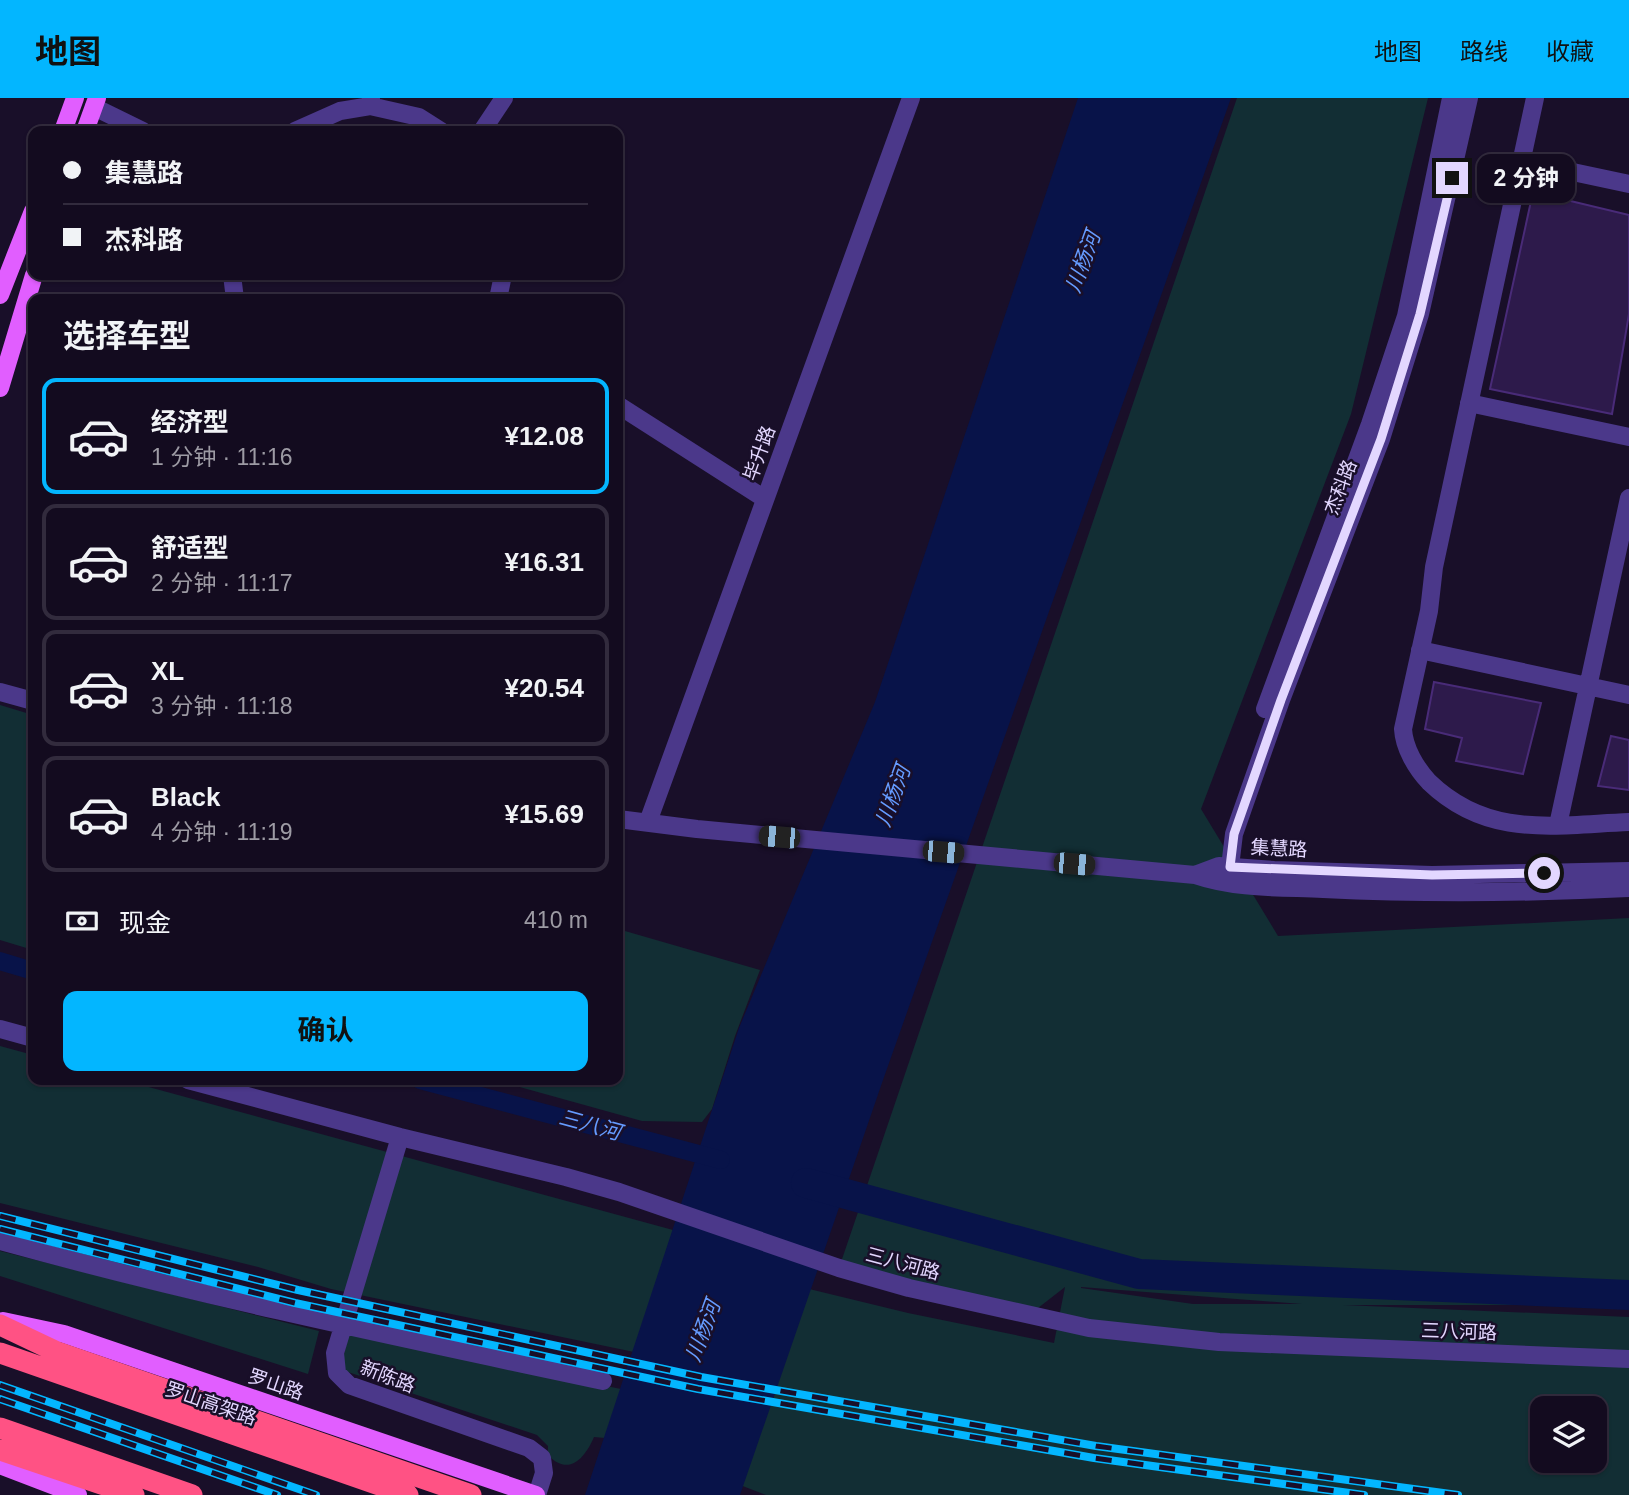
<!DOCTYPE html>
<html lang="zh">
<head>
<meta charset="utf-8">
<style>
  :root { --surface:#130b1f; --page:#20192c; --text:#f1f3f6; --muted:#9d9ba4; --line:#322b3d; --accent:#03b6ff }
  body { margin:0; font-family:Helvetica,"Noto Sans SC",sans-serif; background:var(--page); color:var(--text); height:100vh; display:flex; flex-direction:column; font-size:26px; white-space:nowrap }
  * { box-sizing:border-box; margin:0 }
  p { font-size:23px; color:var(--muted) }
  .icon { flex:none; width:38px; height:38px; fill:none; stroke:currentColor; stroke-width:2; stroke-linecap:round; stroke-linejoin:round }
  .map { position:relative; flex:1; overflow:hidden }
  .drawer { position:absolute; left:28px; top:196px; width:595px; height:791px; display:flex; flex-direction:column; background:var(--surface); border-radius:14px; box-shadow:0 2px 5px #0004,0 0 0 2px var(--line) }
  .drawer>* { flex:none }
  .top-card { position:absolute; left:28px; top:28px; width:595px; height:154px; border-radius:14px; box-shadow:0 2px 5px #0004,0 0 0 2px var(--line); display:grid; align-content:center; height:154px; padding:0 35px; background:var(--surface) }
  .controls { position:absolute; left:1530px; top:1298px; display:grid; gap:14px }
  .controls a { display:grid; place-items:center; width:77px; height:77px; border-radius:14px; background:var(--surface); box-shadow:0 2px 5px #0004,0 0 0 2px var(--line); font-size:35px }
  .end { position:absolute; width:32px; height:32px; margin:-16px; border:9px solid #e3d7ff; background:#111; box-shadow:0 0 0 4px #111 }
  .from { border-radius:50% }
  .bubble { position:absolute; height:49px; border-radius:14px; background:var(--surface); box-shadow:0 2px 5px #0004,0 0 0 2px var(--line); font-size:23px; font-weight:700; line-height:49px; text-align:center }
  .car { position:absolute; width:21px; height:42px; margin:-21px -10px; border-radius:9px; box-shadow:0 0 5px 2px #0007; background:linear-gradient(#222 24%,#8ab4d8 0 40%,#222 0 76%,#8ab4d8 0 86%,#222 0) }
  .top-card b { display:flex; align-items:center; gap:24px; height:66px; font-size:26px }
  .top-card b+b { border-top:2px solid var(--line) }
  .top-card i { width:18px; height:18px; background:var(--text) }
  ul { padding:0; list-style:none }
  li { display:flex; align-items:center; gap:21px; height:116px; margin:0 14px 10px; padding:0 21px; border:4px solid var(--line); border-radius:14px }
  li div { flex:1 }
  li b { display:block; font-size:26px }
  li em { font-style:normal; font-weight:700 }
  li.current { border-color:var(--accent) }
  li>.icon { width:63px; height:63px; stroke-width:1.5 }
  h2 { padding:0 35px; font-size:32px; line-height:84px }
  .pay { display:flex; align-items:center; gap:18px; height:77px; padding:0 35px; font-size:26px }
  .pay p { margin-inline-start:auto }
  .button { display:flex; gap:14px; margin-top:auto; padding:14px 35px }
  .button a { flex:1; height:80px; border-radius:14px; background:var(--accent); color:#111; font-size:28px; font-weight:700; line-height:80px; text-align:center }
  header { display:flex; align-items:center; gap:42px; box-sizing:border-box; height:98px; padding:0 35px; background:var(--accent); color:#111 }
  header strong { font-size:33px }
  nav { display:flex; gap:38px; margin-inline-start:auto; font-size:24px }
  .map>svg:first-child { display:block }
</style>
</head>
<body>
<header>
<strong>地图</strong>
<nav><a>地图</a><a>路线</a><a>收藏</a></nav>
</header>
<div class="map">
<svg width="1629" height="1397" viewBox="0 0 1629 1397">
  <rect width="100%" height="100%" fill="#190f29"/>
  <!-- green -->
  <path fill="#122e34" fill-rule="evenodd" d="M1237 0H1428L1351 316 1201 711 1278 838 1629 820V1207H1343L1629 1219V1397H766L740 1387 801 1189 908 1215 1054 1245 1065 1189 1029 1217 839 1170ZM1081 1190V1189L1302 1206H1193ZM1542 1311H1594V1363H1542Z
    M0 607 33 617V852L0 842Z
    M618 831 760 872 735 938 712 1011 702 1024 642 1023 495 982H618Z
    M0 948 33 957V982H123L673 1132 634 1254 331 1191 258 1169 0 1105Z
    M0 1153 319 1233 308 1276 0 1178Z
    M349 1236 621 1291 605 1340 594 1339C585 1360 569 1379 548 1357V1348L537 1337 345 1273 343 1260Z"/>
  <!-- water -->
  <path fill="#081349" d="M1078 0H1231L883 982 740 1397H585L739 930 875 604Z"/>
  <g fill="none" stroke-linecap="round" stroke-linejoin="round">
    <!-- canal -->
    <path stroke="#081349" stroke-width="18" d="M0 863 33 873
      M420 982 721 1062"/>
    <!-- river -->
    <path stroke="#081349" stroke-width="30" d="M806 1085 1139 1176 1629 1197"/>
  </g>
  <!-- building -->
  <path fill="#2d1a4b" stroke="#492b78" stroke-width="2" d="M1533 94 1629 117V216L1612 316 1490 291Z
    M1434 584 1541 605 1523 676 1456 663 1462 640 1425 631Z
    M1611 638 1629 642V692L1598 688Z"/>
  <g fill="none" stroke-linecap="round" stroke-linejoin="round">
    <!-- minor -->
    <path stroke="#4b388a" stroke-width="18" d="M371 0 370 8 419 19 441 33
      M1535 0 1434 469 1429 513 1403 631C1404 650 1416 670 1429 684 1488 741 1554 727 1629 724
      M94 9 143 33
      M295 33 340 13 370 8
      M482 33 504 0
      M1521 63 1629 86
      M232 177 235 201
      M498 201 503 177
      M1469 305 1629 339
      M618 307 765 401
      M1420 552 1629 597
      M0 594 33 603
      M1265 611 1370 326 1406 218 1451 0
      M618 721 697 731 1195 777C1236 791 1280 789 1323 791 1425 796 1527 795 1629 790
      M648 724 911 0
      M1558 727 1629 400
      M1195 777 1219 768 1274 772 1432 777 1629 773
      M1228 785 1234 736 1281 602 1381 341 1420 216 1469 0
      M0 931 33 940
      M188 982 400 1039 566 1079 619 1094 839 1170 909 1190 1089 1230 1219 1244 1629 1261
      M400 1039 335 1255 337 1275 349 1287 529 1350 542 1360 544 1375 537 1397
      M0 1143C199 1198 401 1240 603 1283"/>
    <!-- major -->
    <path stroke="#e15eff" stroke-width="18" d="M63 33 75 0
      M85 33 97 0
      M0 197 33 113
      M0 290 34 177
      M3 1223 64 1236 536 1397
      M0 1367 78 1397"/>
    <!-- highway -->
    <path stroke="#ff5284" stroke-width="21" d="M0 1227 57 1254 471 1397
      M0 1255 408 1397
      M0 1330 192 1397
      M0 1352 134 1397"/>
    <defs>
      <path id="rail" d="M0 1118 298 1192 701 1279 1096 1348 1458 1397
        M0 1131 295 1205 698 1291 1094 1360 1364 1397
        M0 1287 316 1397
        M0 1301 277 1397"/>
    </defs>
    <!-- rail casing -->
    <use href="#rail" stroke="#03b6ff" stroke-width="8"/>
    <!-- rail -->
    <use href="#rail" stroke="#190f29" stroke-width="5" stroke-dasharray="16" stroke-linecap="butt"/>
  </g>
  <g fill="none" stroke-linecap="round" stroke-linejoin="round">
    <!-- route -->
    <path stroke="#e3d7ff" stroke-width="9" d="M1452 80 1420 216 1381 341 1281 602 1234 736 1230 769 1432 777 1544 775"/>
  </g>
  <g text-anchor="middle" stroke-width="5" stroke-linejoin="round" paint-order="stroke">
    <!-- street labels -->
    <g font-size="19" fill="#e3d7ff" stroke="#190f29">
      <text transform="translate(759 355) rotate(-70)" y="7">毕升路</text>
      <text transform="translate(1340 389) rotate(-69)" y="7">杰科路</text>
      <text transform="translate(1279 750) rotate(3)" y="7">集慧路</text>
      <text transform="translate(903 1165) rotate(15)" y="7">三八河路</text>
      <text transform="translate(1459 1233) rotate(2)" y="7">三八河路</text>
      <text transform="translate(388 1278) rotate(21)" y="7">新陈路</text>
      <text transform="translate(276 1286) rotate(19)" y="7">罗山路</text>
      <text transform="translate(211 1305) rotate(19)" y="7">罗山高架路</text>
    </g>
    <!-- water labels -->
    <g font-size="21" font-style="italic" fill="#659bff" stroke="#190f29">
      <text transform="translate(1083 164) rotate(-70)" y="7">川杨河</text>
      <text transform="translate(893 698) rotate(-70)" y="7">川杨河</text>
      <text transform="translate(590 1027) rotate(15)" y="7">三八河</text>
      <text transform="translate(703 1233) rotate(-70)" y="7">川杨河</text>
    </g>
  </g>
</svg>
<div class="controls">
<a><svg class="icon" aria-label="layers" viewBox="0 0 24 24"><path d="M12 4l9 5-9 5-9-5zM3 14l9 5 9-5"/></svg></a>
</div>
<i class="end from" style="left:1544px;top:775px"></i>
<i class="end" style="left:1452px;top:80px"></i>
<div class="bubble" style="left:1477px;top:56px;width:98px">2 分钟</div>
<i class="car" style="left:779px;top:739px;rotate:275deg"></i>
<i class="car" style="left:943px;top:754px;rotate:95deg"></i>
<i class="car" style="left:1074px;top:766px;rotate:95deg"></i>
<div class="top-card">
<b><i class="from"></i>集慧路</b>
<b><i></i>杰科路</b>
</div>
<section class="drawer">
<h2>选择车型</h2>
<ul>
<li class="current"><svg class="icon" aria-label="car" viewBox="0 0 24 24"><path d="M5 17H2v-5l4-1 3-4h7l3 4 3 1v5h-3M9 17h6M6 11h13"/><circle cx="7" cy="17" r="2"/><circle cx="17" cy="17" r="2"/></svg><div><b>经济型</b><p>1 分钟 · 11:16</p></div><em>¥12.08</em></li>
<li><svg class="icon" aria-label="car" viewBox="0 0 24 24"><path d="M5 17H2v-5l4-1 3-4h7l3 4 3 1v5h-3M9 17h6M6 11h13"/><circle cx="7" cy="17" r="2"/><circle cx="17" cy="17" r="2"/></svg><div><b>舒适型</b><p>2 分钟 · 11:17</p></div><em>¥16.31</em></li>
<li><svg class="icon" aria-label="car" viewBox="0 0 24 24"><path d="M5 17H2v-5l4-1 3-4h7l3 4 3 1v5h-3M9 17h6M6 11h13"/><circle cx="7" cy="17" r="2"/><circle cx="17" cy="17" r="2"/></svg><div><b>XL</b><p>3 分钟 · 11:18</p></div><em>¥20.54</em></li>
<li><svg class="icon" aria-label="car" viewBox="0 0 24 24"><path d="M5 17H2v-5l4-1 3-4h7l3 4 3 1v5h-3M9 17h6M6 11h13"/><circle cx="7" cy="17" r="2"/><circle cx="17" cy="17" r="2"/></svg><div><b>Black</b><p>4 分钟 · 11:19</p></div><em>¥15.69</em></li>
</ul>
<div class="pay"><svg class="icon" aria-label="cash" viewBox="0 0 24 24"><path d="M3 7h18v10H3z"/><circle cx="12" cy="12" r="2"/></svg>现金<p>410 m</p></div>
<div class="button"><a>确认</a></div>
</section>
</div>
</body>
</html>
